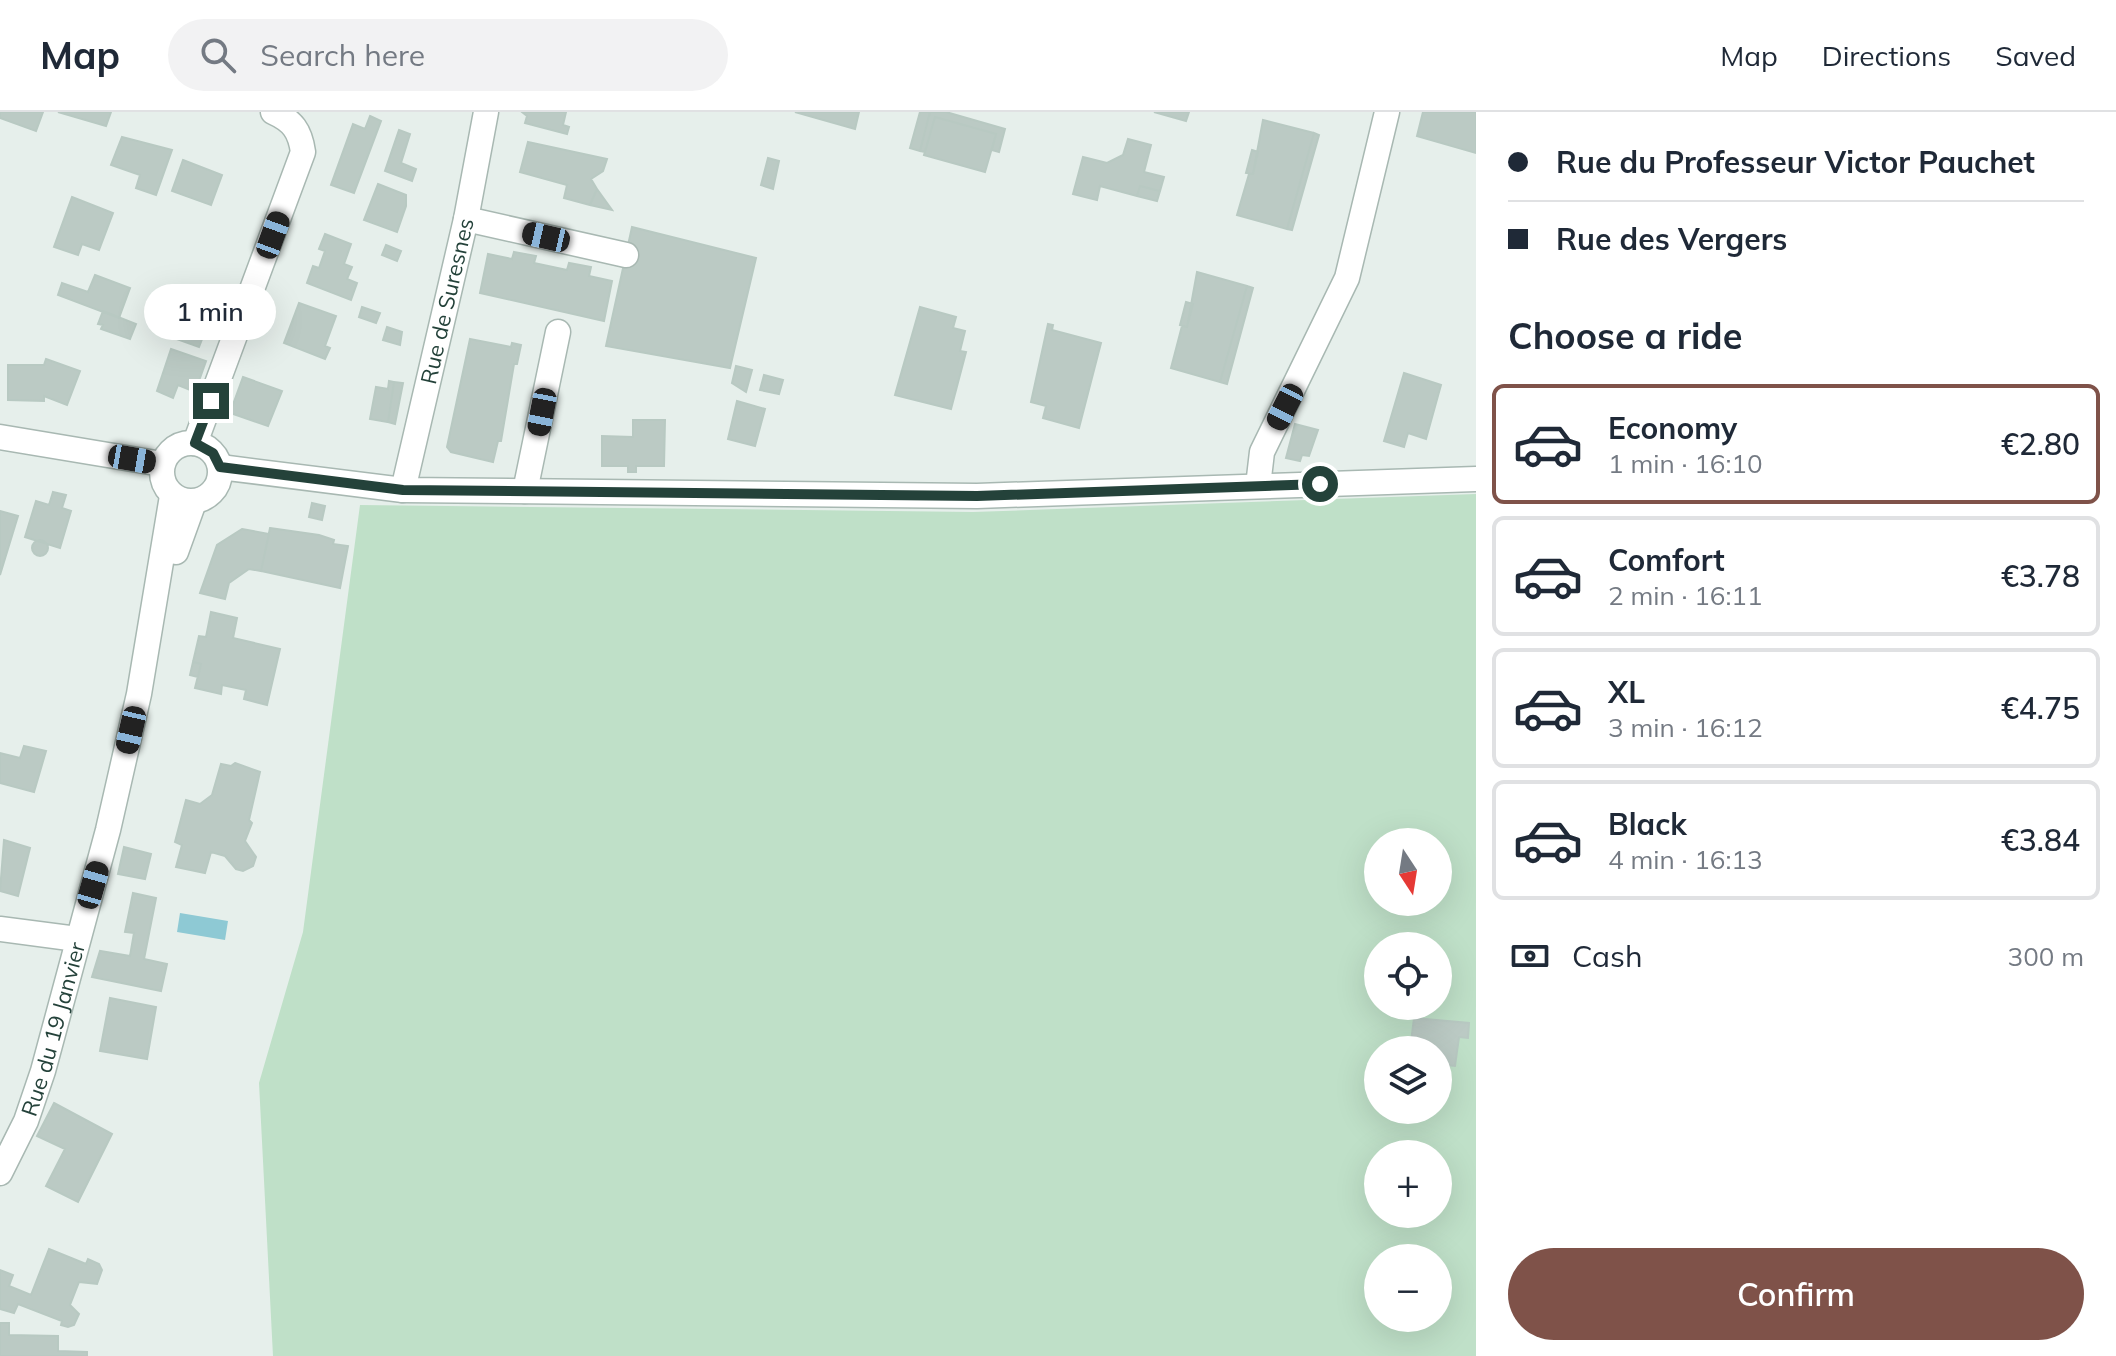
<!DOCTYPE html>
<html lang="en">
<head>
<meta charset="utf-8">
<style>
  :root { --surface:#fff; --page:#f2f2f3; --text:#1f2937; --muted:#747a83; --line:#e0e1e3; --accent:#7f5249 }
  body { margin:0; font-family:Mulish,sans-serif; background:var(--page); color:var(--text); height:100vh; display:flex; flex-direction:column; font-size:30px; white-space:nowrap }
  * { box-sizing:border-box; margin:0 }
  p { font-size:26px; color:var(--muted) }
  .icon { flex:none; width:44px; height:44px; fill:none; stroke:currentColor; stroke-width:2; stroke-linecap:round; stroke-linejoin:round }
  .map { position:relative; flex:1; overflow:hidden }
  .sheet { display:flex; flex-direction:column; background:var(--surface); width:640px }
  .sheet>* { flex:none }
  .guide { display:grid; align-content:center; height:176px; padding:0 32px; background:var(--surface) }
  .needle { width:52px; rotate:168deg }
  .controls { position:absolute; left:1364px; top:716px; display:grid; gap:16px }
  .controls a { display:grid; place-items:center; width:88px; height:88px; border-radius:50%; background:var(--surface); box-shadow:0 8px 32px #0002; font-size:40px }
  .end { position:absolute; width:36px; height:36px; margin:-18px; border:10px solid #24423a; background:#fff; box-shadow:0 0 0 4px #fff }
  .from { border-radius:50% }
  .bubble { position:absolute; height:56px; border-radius:28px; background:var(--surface); box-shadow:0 8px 32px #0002; font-size:26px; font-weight:600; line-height:56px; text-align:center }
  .car { position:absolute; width:24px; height:48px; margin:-24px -12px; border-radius:10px; box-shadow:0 0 6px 2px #0007; background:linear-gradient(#222 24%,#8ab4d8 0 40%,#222 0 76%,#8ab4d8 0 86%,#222 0) }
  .guide b { display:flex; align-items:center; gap:28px; height:76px; font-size:30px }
  .guide b+b { border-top:2px solid var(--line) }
  .guide i { width:20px; height:20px; background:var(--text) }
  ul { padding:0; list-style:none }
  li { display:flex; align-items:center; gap:24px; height:120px; margin:0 16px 12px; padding:0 16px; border:4px solid var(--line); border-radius:12px }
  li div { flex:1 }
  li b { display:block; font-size:30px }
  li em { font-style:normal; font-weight:600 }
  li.current { border-color:var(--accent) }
  li>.icon { width:72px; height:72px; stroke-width:1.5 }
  h2 { padding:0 32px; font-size:36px; line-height:96px }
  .pay { display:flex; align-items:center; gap:20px; height:88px; padding:0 32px; font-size:30px }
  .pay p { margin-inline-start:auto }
  .cta { display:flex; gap:16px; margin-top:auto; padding:16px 32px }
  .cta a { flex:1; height:92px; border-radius:48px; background:var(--accent); color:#fff; font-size:32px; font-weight:600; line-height:92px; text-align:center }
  header { display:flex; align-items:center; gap:48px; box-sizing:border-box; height:112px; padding:0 40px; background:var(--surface); border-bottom:2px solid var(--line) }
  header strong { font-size:38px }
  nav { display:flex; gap:44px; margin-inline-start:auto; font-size:28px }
  .search { width:560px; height:72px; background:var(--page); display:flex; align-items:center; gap:20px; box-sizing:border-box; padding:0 28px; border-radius:44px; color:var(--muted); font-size:30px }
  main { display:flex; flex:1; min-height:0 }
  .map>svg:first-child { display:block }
</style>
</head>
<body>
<header>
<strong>Map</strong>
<div class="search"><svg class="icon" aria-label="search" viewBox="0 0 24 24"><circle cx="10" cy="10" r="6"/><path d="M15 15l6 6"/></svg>Search here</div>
<nav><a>Map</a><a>Directions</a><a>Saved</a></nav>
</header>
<main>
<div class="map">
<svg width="1476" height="1244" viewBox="0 0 1476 1244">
  <rect width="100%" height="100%" fill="#e6efeb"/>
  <!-- green -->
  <path fill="#bfe0c8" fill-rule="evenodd" d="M1476 382V1244H273L259 971 303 820 360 393 973 400ZM1378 730H1438V790H1378ZM1378 834H1438V894H1378ZM1378 938H1438V998H1378ZM1378 1042H1438V1102H1378ZM1378 1146H1438V1206H1378Z"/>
  <!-- water -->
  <path fill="#8ec9d4" d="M180 801 228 809 225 828 177 820Z"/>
  <!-- building -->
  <path fill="#bbcac4" stroke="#b8c9c2" stroke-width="2" d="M0 0H43L36 19 0 6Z
    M58 0H111L106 14Z
    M522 0H566L563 13 569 15 567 22 525 11 527 4Z
    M795 0H859L855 17Z
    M920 0H930L920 39 910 36Z
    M930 0H946L1005 17 999 40 992 38 996 22 935 5 925 40 920 39Z
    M1154 0H1189L1186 9Z
    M1423 0H1476V41L1417 24Z
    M370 4 381 9 354 81 331 73 353 12 365 17Z
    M935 5 996 22 985 60 924 43Z
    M1263 8 1314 21 1287 117 1237 103 1249 62H1253Z
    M399 18 410 22 401 51 416 57 412 69 385 59Z
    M1314 21 1319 23 1292 118 1287 117Z
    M122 25 172 38 156 83 136 76 140 63 111 53Z
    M1128 27 1151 33 1144 60 1164 65 1160 79 1140 74 1137 84 1100 74 1097 88 1073 82 1083 45 1107 51 1123 43Z
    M528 30 607 47 603 59 591 67 597 77 590 93 564 86 567 73 520 60Z
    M1252 38 1258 40 1253 62 1246 61Z
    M768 46 779 49 773 77 761 73Z
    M183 48 222 63 211 93 172 79Z
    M378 72 406 83V94L397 120 364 108Z
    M1140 74 1160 79 1157 89 1137 84Z
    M597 77 612 98 590 93Z
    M72 85 113 101 99 138 82 132 78 143 54 135Z
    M632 115 756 146 730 256 606 234Z
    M325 122 351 132 344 152 352 155 347 167 357 171 351 188 307 171 313 154 319 156 325 139 319 137Z
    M386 133 401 139 397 149 382 143Z
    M514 140 536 144 534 151 567 158 569 151 591 155 589 164 612 169 604 209 480 181 488 142 512 147Z
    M1197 160 1247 174 1220 270 1171 256 1182 214 1187 215Z
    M95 163 130 176 119 206 58 183 62 171 88 180Z
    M1247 174 1253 176 1227 272 1220 270Z
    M1186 190 1193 192 1187 215 1180 213Z
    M299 191 336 204 325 234 330 236 325 247 284 231Z
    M362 195 380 201 376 211 359 205Z
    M920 195 956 205 953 216 965 219 960 239 966 240 951 297 895 283Z
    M178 197 209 209 199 235 168 224Z
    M103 199 136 212 130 227 101 217 103 213 98 212Z
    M1048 212 1053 213 1052 218 1101 231 1079 316 1043 306 1046 294 1031 290Z
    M387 215 402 220 400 233 383 228Z
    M470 227 511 235 512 231 521 233 517 252H514L501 329H498L493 350 451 340 447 335Z
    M171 237 206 249 195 280 178 273 173 286 157 279Z
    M46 247 80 259 67 293 44 284V289L8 288V253H44Z
    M736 254 752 258 746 280 732 271Z
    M1404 261 1441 273 1426 327 1408 321 1404 335 1384 329Z
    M764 263 783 268 779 282 760 278Z
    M243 265 282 279 268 314 230 301Z
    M389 269 394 270 388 310 370 307 376 275 388 277Z
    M394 270 403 271 395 312 388 310Z
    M737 289 765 297 755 334 728 327Z
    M633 308H665L664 354H636V360H628V354H602V324L633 325Z
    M1295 312 1318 318 1309 344 1302 343 1300 349 1286 346Z
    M53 380 66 383 62 396 71 399 60 436 25 425 36 389 49 393Z
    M312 391 325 394 322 408 309 405Z
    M0 399 18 404 0 463Z
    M270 416 319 423 334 428 333 432 348 434 340 476 261 459Z
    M242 417 269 422 261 459 249 457 229 471 225 487 200 481 217 433Z
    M32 436a8 8 0 1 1 16 0a8 8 0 1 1-16 0Z
    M211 500 237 506 233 526 280 537 267 593 244 587 246 578 222 573 221 582 195 576 201 552 193 550 199 524 206 525Z
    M193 550 201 552 198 565 190 563Z
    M24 634 46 639 34 680 0 671V641L20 646Z
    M235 651 260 660 249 708 252 711 245 729 256 745 253 754 243 759 236 757 225 744 211 740 205 761 176 755 182 733 175 730 186 688 200 692 212 683 221 652 231 654Z
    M4 728 30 736 18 784 0 779Z
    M124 735 151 742 145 767 118 762Z
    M133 781 156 786 144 847 167 852 161 879 92 865 100 839 130 844 134 821 125 820Z
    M110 886 156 895 147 947 100 939Z
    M1414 906 1469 911 1468 926 1459 925 1455 954 1438 952V938H1410Z
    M54 991 112 1022 78 1090 46 1074 65 1037 37 1024Z
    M49 1137 86 1152 88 1147 99 1152 102 1158 97 1172 79 1170 70 1193 79 1202 74 1213 68 1215 61 1213 62 1209 18 1192 14 1201 0 1197V1158L13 1163 9 1174 31 1183Z
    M0 1211H9V1223L58 1224V1239L87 1240V1244H0Z"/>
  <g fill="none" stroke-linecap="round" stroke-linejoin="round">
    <defs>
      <g id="minor">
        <path d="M466 107 626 143"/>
        <path d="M0 325 162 352"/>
        <circle cx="191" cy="360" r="29"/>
        <path d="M195 331 303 40C300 19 293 9 273 0"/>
        <path d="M220 355 403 378 977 384 1476 367"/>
        <path d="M1258 374 1262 340 1347 166 1387 0"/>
        <path id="s1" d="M403 378 466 107 486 0"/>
        <path d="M525 379 558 220"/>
        <path d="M176 440 194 390"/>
        <path d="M0 817 77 827"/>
        <path id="s2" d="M0 1061 26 1009 43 959 108 718 139 582 172 384"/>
      </g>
    </defs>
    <!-- minor casing -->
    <use href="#minor" stroke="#a8b8b2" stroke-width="27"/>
    <!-- minor -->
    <use href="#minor" stroke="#fff" stroke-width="24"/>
  </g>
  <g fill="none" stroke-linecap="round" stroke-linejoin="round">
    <!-- route -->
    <path stroke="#24423a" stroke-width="10" d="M211 289 195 331 213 341 220 355 403 378 977 384 1320 372"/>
  </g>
  <g text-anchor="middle" stroke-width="7" stroke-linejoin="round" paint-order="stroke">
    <!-- street labels -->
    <g font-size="22" fill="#24423a" stroke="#f7fbf9">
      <text dy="8" stroke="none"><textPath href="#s1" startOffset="194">Rue de Suresnes</textPath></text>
      <text dy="8" stroke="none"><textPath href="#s2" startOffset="154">Rue du 19 Janvier</textPath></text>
    </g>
  </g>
</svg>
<div class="controls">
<a><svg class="needle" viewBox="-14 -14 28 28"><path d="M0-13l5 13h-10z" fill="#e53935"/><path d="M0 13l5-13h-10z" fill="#747a83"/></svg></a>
<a><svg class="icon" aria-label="locate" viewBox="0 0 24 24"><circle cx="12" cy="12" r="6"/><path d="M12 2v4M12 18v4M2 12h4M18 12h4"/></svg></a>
<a><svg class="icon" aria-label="layers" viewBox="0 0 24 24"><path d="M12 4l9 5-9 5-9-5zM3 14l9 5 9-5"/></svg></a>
<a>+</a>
<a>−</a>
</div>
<i class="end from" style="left:1320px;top:372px"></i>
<i class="end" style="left:211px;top:289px"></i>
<div class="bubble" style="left:144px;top:172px;width:132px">1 min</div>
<i class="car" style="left:273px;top:123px;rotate:20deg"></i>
<i class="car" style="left:546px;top:125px;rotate:283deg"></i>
<i class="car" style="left:1285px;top:295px;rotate:207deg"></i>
<i class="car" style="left:542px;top:300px;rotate:191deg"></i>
<i class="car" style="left:132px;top:347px;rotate:100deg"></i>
<i class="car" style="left:131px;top:618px;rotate:193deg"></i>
<i class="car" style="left:93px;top:773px;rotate:16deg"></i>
</div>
<section class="sheet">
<div class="guide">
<b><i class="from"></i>Rue du Professeur Victor Pauchet</b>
<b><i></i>Rue des Vergers</b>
</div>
<h2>Choose a ride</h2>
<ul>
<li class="current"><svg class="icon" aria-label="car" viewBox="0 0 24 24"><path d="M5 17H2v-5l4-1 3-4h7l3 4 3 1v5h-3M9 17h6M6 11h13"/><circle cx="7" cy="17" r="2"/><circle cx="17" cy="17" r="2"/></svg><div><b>Economy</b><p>1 min · 16:10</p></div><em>€2.80</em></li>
<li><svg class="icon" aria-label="car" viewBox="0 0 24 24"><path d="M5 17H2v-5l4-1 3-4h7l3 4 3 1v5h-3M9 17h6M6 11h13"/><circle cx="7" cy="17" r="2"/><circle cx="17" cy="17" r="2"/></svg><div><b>Comfort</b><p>2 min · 16:11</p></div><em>€3.78</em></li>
<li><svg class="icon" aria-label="car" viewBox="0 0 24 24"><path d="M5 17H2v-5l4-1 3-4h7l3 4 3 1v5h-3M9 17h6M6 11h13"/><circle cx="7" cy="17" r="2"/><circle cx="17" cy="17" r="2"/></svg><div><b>XL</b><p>3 min · 16:12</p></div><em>€4.75</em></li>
<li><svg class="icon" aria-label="car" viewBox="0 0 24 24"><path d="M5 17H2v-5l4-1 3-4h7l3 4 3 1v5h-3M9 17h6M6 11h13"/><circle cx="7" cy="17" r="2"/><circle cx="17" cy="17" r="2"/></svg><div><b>Black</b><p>4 min · 16:13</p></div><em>€3.84</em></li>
</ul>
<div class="pay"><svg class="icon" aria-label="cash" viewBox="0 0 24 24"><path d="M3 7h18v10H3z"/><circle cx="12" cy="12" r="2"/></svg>Cash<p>300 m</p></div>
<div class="cta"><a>Confirm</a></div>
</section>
</main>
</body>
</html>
